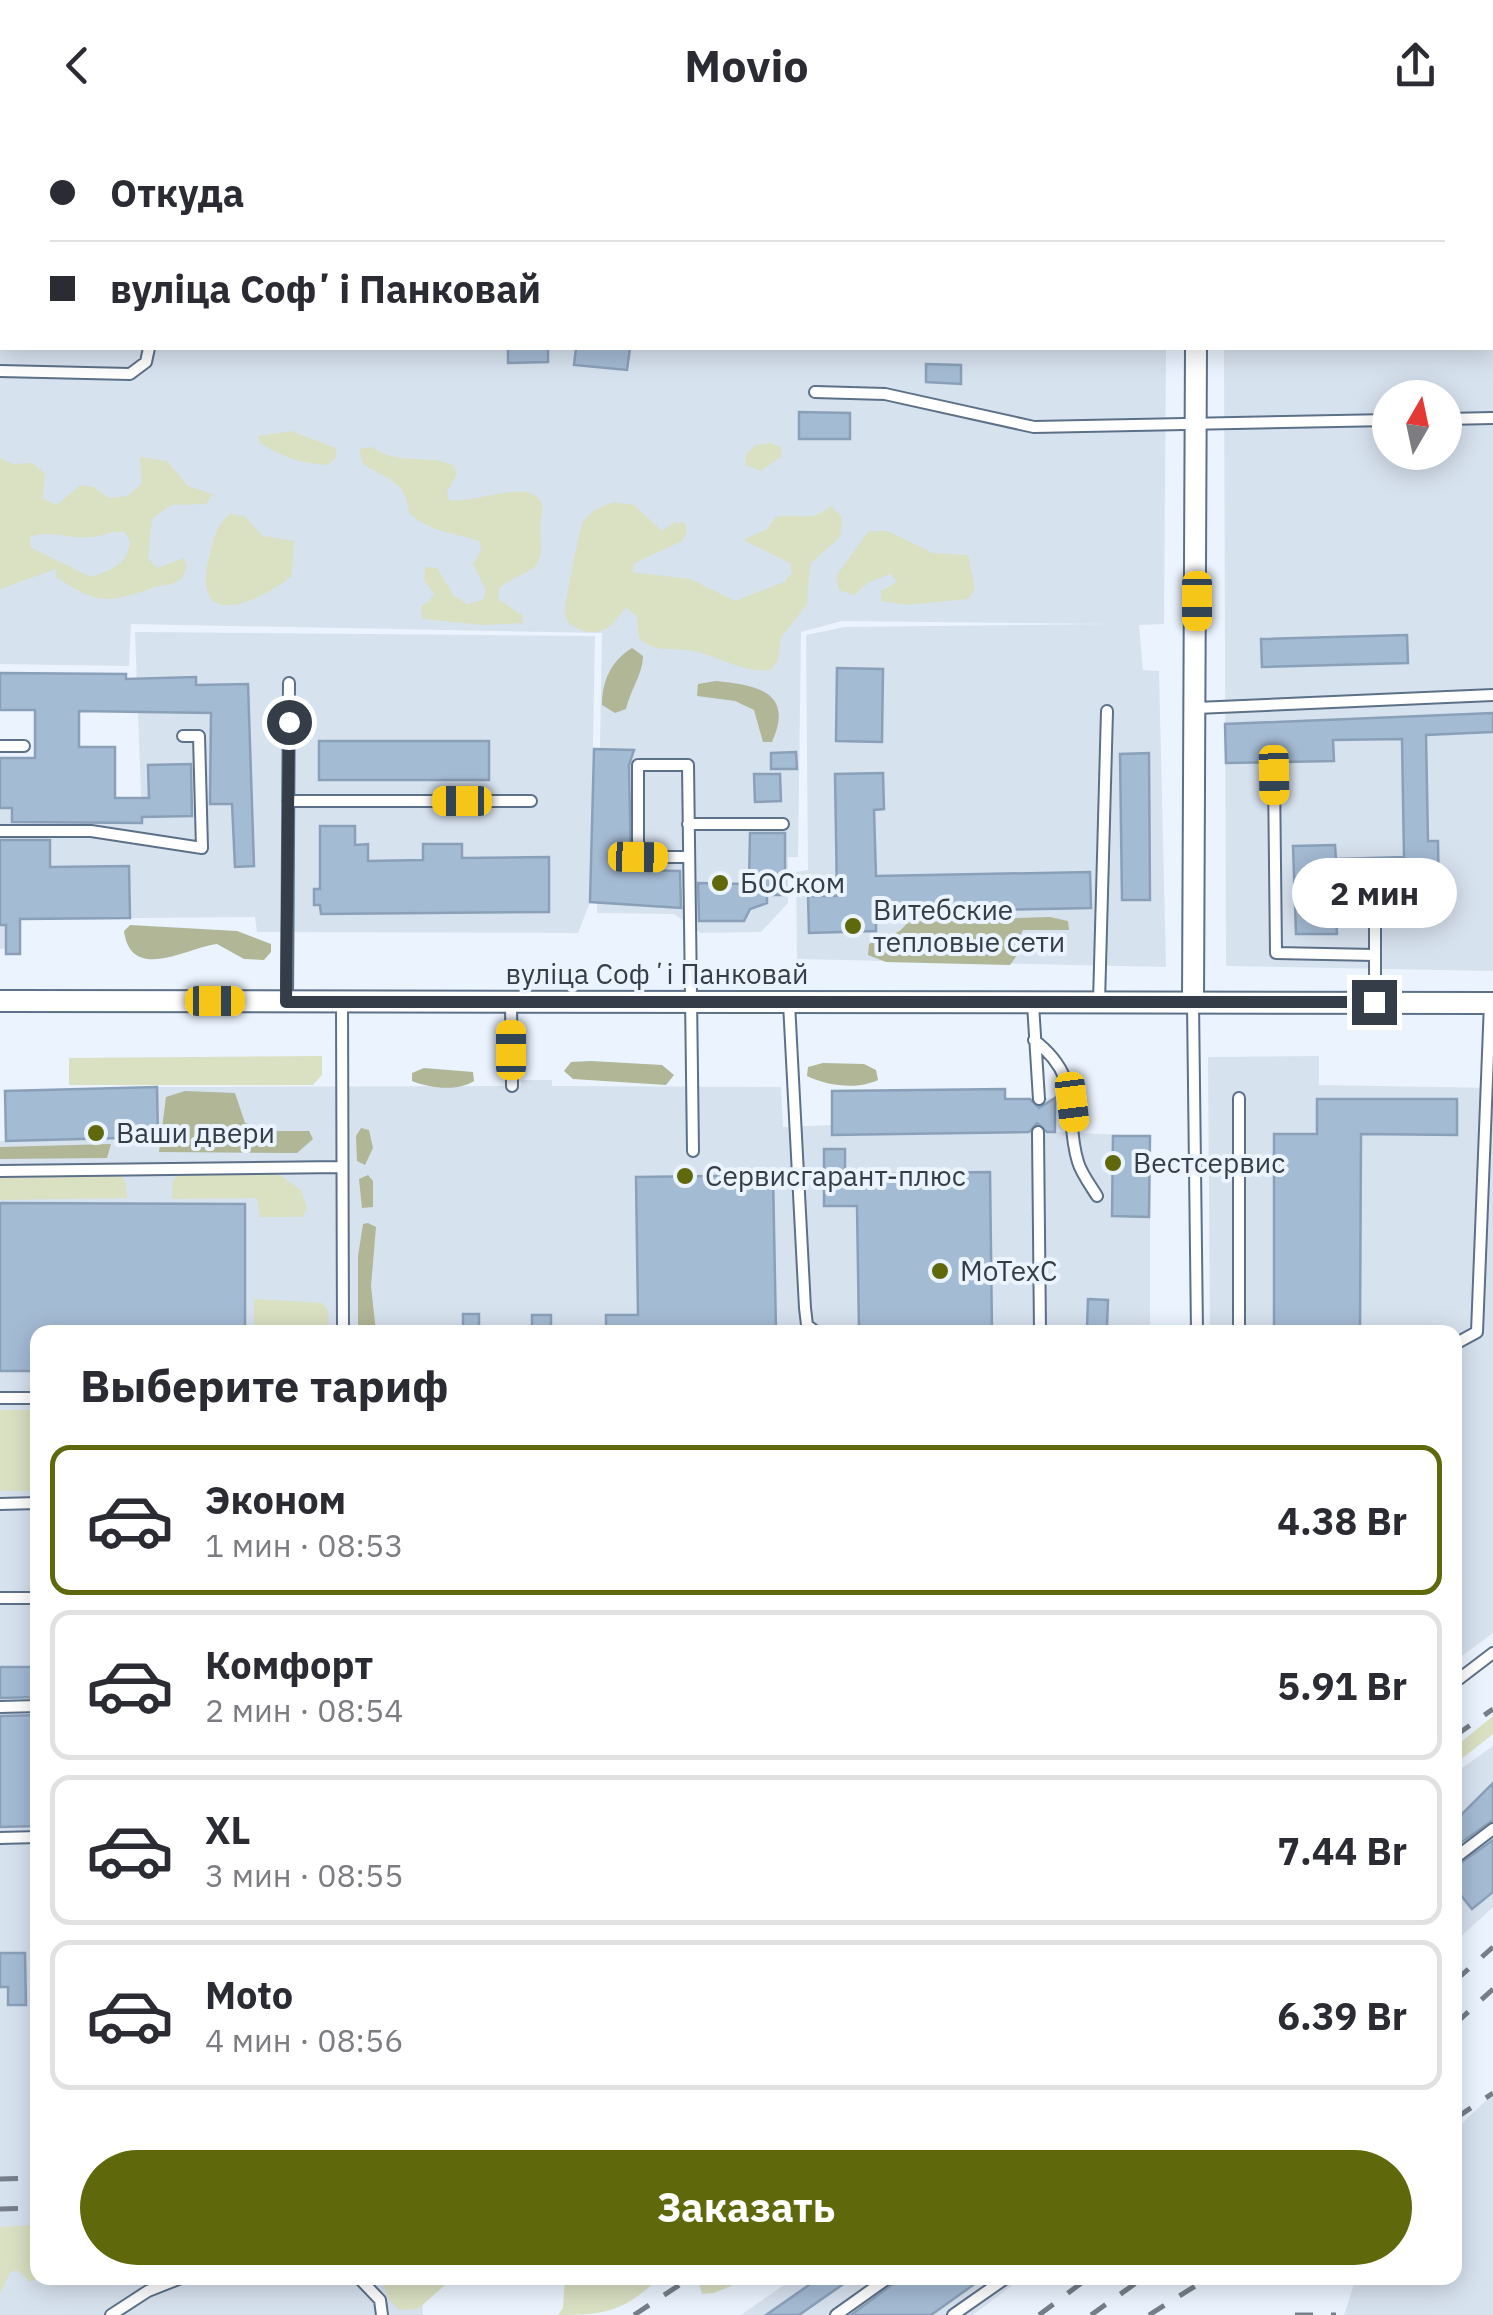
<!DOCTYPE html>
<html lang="ru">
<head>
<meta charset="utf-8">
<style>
  :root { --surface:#fff; --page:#f2f2f3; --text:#2b2b33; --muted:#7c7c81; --line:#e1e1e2; --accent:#5f680b }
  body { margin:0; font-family:"IBM Plex Sans",sans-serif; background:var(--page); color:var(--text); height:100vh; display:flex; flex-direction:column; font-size:38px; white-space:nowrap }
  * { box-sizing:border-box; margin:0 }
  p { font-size:32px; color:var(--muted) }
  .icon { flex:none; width:55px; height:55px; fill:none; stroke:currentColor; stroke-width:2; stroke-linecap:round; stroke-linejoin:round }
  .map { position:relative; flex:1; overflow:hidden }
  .drawer { position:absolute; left:30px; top:1195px; width:1432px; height:960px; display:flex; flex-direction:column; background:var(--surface); border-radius:20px; box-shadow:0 5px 25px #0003 }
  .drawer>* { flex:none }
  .guide { position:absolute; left:0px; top:0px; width:1495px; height:220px; box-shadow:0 5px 25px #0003; display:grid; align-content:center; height:220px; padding:0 50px; background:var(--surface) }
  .needle { width:65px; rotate:9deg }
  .buttons { position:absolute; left:1372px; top:250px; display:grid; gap:20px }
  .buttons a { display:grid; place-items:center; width:90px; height:90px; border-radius:50%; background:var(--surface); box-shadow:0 5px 25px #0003; font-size:50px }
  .end { position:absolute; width:45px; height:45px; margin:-22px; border:12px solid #343d48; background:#fff; box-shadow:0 0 0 5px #fff }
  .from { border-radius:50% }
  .bubble { position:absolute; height:70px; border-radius:35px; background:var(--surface); box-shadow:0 5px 25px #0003; font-size:32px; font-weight:700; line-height:70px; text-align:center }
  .car { position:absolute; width:30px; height:60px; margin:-30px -15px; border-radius:12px; box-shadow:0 0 8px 2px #0007; background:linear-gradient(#f5c518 24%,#345 0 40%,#f5c518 0 76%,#345 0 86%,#f5c518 0) }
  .guide b { display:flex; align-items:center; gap:35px; height:95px; font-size:38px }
  .guide b+b { border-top:2px solid var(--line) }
  .guide i { width:25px; height:25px; background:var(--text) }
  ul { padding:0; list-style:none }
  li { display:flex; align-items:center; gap:30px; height:150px; margin:0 20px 15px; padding:0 30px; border:5px solid var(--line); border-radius:20px }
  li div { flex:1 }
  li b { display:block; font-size:38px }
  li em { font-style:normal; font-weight:700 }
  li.current { border-color:var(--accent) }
  li>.icon { width:90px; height:90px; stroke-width:1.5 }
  h2 { padding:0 50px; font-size:45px; line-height:120px }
  .primary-button { display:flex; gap:20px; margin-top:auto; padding:20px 50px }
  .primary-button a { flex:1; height:115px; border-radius:60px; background:var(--accent); color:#fff; font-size:40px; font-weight:700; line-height:115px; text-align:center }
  header { display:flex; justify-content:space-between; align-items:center; height:130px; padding:0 50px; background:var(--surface); font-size:45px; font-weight:700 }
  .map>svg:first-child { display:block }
</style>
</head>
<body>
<header><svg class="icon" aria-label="back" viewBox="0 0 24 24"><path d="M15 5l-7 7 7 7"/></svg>Movio<svg class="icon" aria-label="share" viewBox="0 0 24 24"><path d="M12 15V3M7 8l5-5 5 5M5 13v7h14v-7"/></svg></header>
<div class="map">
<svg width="1493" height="2185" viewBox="0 0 1493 2185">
  <rect width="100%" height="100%" fill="#eaf3fe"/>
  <!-- built -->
  <path fill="#d7e2ef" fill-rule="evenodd" d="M0 0H1168L2 2V218H1166L1164 494 1139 495 1143 540 1159 541 1166 837 797 829 796 742 808 740 806 505 845 497 1113 494 842 491 801 502 798 727H788V773L761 802 701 803 674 784 597 783 602 503 131 494 129 536 0 534Z
    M1223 0H1493V841L1226 836 1224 218H1492V2ZM1390 268H1445V322H1390Z
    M135 502 595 506 590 772 578 803 257 802 255 787 20 789V819H0V678H12L13 692 142 693Z
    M1319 926V955L1493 958V1503L1455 1531V1202H1210L1208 927Z
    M521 950H552V956L781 957 783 997 832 995V961L1005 959 1006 969 1055 968 1056 1002 1150 1006V1202H38V2148H421L423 2185H0V1011L158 1007 157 957 512 956H521Z
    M1493 1616V1777L1455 1812V1643Z
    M1493 1964V2185H1344L1356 2148H1455V2000Z
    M794 2148H1022L973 2185H741Z"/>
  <!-- green -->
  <path fill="#dae0c2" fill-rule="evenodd" d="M291 301 336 318V328L327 335C301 334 282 327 260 313L258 306Z
    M771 313 781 317 782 326 761 341 745 335 746 324 756 315Z
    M371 317C403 337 424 323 453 335L457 344 447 362 449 370C473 375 534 345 542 375 544 382 540 390 540 398 545 448 532 434 499 458L498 469 522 485 523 493 483 495 423 489 421 477 435 465 424 450 425 437 437 438 454 466 467 474 483 470 486 460 473 434 481 421 479 411C452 402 432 403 409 383 407 351 387 350 363 334L359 319Z
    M140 327 167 331 188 356 213 364 206 374 171 375 152 389 148 428 157 438 184 428 187 438 182 448C172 456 163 455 152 458 107 474 97 474 56 447V439L0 459V328L12 334 33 333 45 344 43 369 57 375 80 355 93 357 109 368 127 366 142 353ZM112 402H124L130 411C128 435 112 439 91 447L30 417 31 407C52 397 77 416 112 402Z
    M614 372 634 375 662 401 675 392 685 393 687 402 682 411 635 433 632 442 690 449 735 471 784 452 792 443 790 433 743 410 767 399 776 387C798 382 810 394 831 376L842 387 840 407 810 434 807 474 781 508 778 530 771 540C742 543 721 527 693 521 673 517 656 524 639 508L637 487 627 478C619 483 613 496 606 499 593 506 570 501 565 486 563 481 579 403 582 394 587 382 603 376 614 372Z
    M230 384 244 386 263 406 294 411 292 446C256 474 191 502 209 427 213 410 216 395 230 384Z
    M869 401H888L933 423 968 425 975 459 968 469 908 475 881 471V461L897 452 891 444 869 452 854 465 839 460 836 446Z
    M322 926V945L313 955H69V928Z
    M277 1043 301 1060 307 1079 302 1087H260L257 1068 172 1069V1052L180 1044Z
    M121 1046 126 1053 127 1068 0 1070V1048Z
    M254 1169 322 1173 328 1181 329 1202H254Z
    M0 1280H37V1361H0Z
    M1493 1586V1604L1455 1634V1617Z
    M37 2095 40 2148 30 2152 17 2140 10 2143 0 2164V2097Z
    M382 2148H453L418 2179 399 2180 388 2168Z
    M565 2148H658V2149C623 2182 604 2185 558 2185L563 2178Z
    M707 2148H750L714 2163 702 2164 699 2154Z"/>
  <!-- forest -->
  <path fill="#b0b696" d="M632 518 643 526C643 543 630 561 626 579L615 583 602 575C602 551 611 531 632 518Z
    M716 551C755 555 795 561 772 612H763L754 580 735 571 697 566 698 554Z
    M1050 787 1068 791 1069 800H1023L1018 810 1020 821 1010 835 886 832 868 825 869 814 900 801 909 791Z
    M130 795 237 801 271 814V822L264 830 244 829 217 814C186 818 131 853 124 801Z
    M591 931 662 935 674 945 666 955 573 949 564 941 571 932Z
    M823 933 864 934 876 940 878 950C857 960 828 956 807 946L808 937Z
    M424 938 473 942 474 951C456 962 430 958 412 951V943Z
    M185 961 235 963 245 993 275 1001H309L313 1009 297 1023 159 1022 166 967Z
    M361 998 369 1000 373 1018 365 1035 357 1031 356 1006Z
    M111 1014 107 1028 0 1029V1017Z
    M368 1045 373 1051V1077L362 1078 359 1049Z
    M368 1093 376 1097 371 1156 376 1202H358V1126L363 1094Z"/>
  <!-- building -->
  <path fill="#a4bbd4" stroke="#8aa0b9" stroke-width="2.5" d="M508 218H548V232L508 233Z
    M576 218H630L627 240 574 235Z
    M926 234 961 235V254L926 252Z
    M799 282 850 283V309H799Z
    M1407 505 1408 533 1262 537 1261 509Z
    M837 538 883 539 882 612 836 611Z
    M0 543 126 544V549L196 547V555L248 554 254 736 235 737 232 674H210L211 583 79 581V617H115V668H149L148 635 191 634 192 686 142 687V693L12 692V678H0V628H35V580H0Z
    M1493 583V602L1426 605 1428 711H1438L1439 780 1336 782 1337 804H1296L1293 716 1335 715 1336 729 1404 727 1402 609 1333 610 1334 631 1226 633 1225 594Z
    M319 611H489V650H319Z
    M594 619 634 620 629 635 631 740 680 741 681 778 590 772Z
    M796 622 797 639H771V623Z
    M1149 623 1150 770H1122L1120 624Z
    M883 643 884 679 874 680 876 746 1090 742 1091 778 876 782V801L809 803 808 766H837L835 644Z
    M754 644H780L781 671 755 672Z
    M320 696H355V715L368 714V731L423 730V714H462V728L549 727V782L321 784 320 775H314V759H320Z
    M750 703H785V765H767V773L750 779 744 791H699L698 753 749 754Z
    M0 710H50V737L129 736 130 788 20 789V824H6V795H0Z
    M157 957 158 1007 6 1011 5 961Z
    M1005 959V969H1030L1039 978 1055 968V1002H1047L1037 993 1029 1002 832 1005V961Z
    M1317 969H1457V1005L1361 1004 1360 1202H1274V1004H1317Z
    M1113 1006H1150L1149 1087 1112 1086Z
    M824 1019H845V1044L990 1042 992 1202H859L857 1076H824Z
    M773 1045 776 1202H606V1185H638L636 1047Z
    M0 1073 245 1074V1202H38V1241H0Z
    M1088 1169 1108 1170 1107 1197 1087 1196Z
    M463 1184H479V1202H463Z
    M532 1185H551V1202H532Z
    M0 1537H38V1567L0 1568Z
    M38 1585V1696L0 1697V1586Z
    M1493 1653V1690L1455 1717V1691Z
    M1493 1710V1762L1472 1779 1455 1758V1737Z
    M0 1823H25L26 1875H8V1857H0Z
    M819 2148H852L799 2185H766Z
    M901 2148H983L931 2185H851Z"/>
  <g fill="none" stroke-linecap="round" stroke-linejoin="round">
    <defs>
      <path id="service" d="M689 0V2
        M381 2 382 0
        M905 2 906 0
        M0 241 130 244 146 232 149 218
        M815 262 885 264 1034 297 1390 290
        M1445 289 1493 288
        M1196 578 1493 565
        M0 616H24
        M1274 645 1276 823 1375 825V872
        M288 671H531
        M688 694H783
        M0 701H91L202 718 199 606H183
        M687 727H638V635H688L693 1021
        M1375 790V825
        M287 870 289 553
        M342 872 343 1202
        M1099 872 1107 581
        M511 873 512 956
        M789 873 805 1178 807 1195 816 1202
        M1193 873 1197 1202
        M1033 874 1039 969
        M1034 910C1085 949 1063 984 1078 1032 1081 1043 1091 1056 1097 1066
        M1038 1002 1040 1202
        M0 1041 342 1037
        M1239 1202V968
        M1455 1214 1477 1202 1490 873
        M0 1268H38
        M0 1374 38 1373
        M0 1468H38
        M1455 1552 1493 1523
        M0 1577 38 1576
        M0 1708 38 1707
        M1455 1728 1493 1699
        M359 2148 380 2170 382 2185
        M111 2185 148 2161 181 2148
        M836 2185 888 2148
        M953 2185 1006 2148"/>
      <path id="minor" d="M1193 0V2
        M0 871 1493 873
        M1193 872 1196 218"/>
    </defs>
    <!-- service casing -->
    <use href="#service" stroke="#5c7088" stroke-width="14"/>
    <!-- minor casing -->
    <use href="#minor" stroke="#5c7088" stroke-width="24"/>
    <!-- service -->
    <use href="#service" stroke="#fff" stroke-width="10"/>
    <!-- minor -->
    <use href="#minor" stroke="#fff" stroke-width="20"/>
    <!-- rail -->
    <path stroke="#757e89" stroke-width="5" stroke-dasharray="18 18" stroke-linecap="butt" d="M1492 36H1493
      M1455 1606 1493 1579
      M1455 1851 1493 1817
      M1455 1894 1493 1859
      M1456 1988 1493 1963
      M0 2049 38 2048
      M0 2079 38 2078
      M634 2185 690 2148
      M1039 2185 1088 2148
      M1091 2185 1143 2148
      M1149 2185 1208 2148
      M1295 2185H1336"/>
  </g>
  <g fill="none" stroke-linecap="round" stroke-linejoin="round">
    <!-- route -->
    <path stroke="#343d48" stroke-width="12" d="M289 592 286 872H1374"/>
  </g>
  <!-- markers -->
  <g fill="#5f680b" stroke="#eaf3fe" stroke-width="4">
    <circle cx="720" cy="753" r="10"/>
    <circle cx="853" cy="796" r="10"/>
    <circle cx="96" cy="1003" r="10"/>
    <circle cx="1113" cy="1033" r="10"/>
    <circle cx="685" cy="1046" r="10"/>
    <circle cx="940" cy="1141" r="10"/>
  </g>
  <g text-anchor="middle" stroke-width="8" stroke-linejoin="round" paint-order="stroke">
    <!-- poi labels -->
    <g font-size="28" fill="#343d48" stroke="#eaf3fe" text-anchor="start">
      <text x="740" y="763">БОСком</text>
      <text x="873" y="790">Витебские<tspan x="873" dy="32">тепловые сети</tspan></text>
      <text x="116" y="1013">Ваши двери</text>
      <text x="1133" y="1043">Вестсервис</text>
      <text x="705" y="1056">Сервисгарант-плюс</text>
      <text x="960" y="1151">MoTexC</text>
    </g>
    <!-- street labels -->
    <g font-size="28" fill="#343d48" stroke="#eaf3fe">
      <text x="657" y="854">вуліца Софʼі Панковай</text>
    </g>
  </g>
</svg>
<div class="buttons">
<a><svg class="needle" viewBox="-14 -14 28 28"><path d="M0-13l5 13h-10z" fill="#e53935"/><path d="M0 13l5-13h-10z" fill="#7c7c81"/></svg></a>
</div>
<i class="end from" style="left:289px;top:592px"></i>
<i class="end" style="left:1374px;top:872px"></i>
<div class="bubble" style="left:1292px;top:728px;width:165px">2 мин</div>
<i class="car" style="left:1197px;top:471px;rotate:180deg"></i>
<i class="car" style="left:1274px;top:645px;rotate:179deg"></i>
<i class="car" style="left:462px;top:671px;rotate:270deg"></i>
<i class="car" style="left:638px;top:727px;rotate:91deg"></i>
<i class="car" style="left:215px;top:871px;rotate:90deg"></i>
<i class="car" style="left:511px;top:920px;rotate:0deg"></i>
<i class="car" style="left:1072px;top:972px;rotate:173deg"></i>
<div class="guide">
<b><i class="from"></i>Откуда</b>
<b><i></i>вуліца Софʼі Панковай</b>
</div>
<section class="drawer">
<h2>Выберите тариф</h2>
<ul>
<li class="current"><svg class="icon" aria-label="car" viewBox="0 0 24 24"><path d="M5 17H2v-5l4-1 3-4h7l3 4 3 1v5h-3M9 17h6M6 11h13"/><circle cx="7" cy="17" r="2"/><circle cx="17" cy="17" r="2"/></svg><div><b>Эконом</b><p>1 мин · 08:53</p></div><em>4.38 Br</em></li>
<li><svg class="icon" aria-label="car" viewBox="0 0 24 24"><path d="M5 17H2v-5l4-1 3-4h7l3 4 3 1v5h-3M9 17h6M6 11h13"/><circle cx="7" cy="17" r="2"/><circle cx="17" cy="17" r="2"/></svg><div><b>Комфорт</b><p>2 мин · 08:54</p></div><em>5.91 Br</em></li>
<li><svg class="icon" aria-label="car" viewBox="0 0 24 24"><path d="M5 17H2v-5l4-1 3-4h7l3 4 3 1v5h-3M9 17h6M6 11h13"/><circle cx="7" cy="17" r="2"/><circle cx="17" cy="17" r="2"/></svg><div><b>XL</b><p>3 мин · 08:55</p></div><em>7.44 Br</em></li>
<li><svg class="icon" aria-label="car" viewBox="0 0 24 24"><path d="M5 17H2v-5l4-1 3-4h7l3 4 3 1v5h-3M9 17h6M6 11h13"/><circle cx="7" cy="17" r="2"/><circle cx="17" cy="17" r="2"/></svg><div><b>Moto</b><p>4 мин · 08:56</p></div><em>6.39 Br</em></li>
</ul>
<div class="primary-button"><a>Заказать</a></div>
</section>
</div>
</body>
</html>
